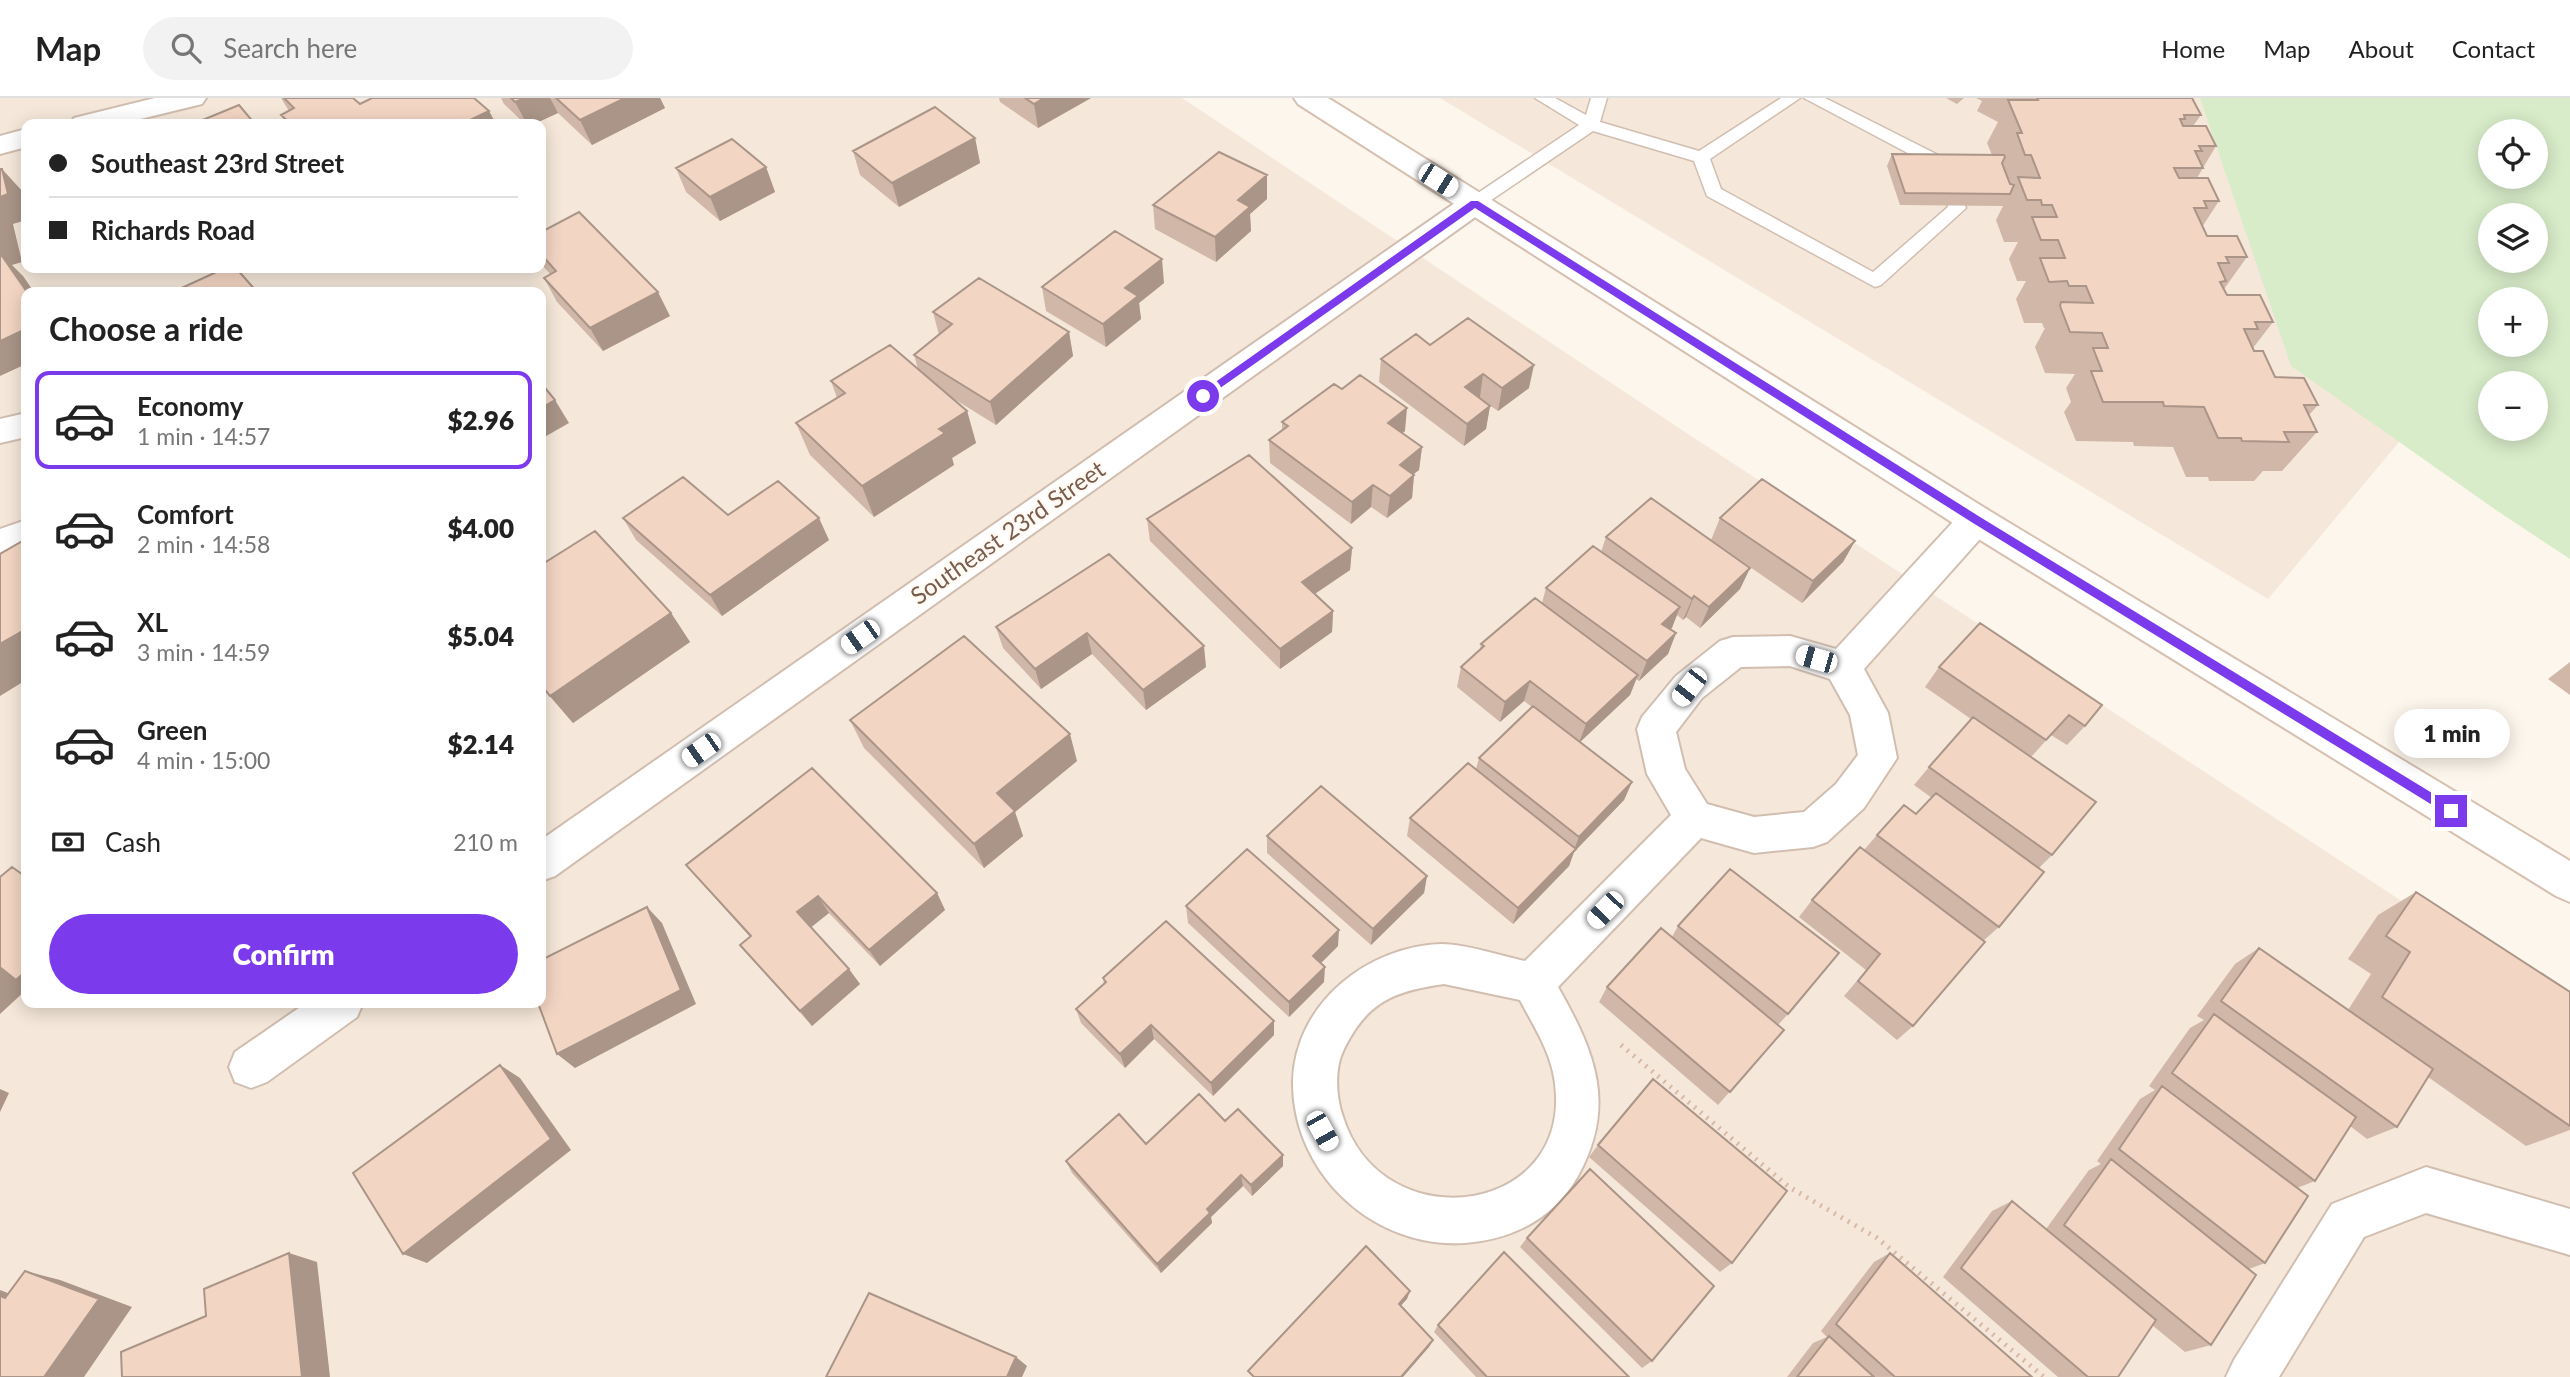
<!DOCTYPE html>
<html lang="en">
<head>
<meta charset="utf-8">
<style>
  :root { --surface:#fff; --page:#f2f2f2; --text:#222; --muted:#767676; --line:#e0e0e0; --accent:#7c3aed }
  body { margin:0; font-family:Lato,sans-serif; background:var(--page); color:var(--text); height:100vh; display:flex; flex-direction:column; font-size:26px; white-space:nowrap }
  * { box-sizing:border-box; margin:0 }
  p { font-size:23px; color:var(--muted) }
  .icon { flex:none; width:38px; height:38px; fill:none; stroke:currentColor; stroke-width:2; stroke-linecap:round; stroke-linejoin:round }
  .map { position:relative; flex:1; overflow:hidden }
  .panel { position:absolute; left:21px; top:189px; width:525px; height:721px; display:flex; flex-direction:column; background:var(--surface); border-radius:14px; box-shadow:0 4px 18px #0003 }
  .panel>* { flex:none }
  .hud { position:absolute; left:21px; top:21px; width:525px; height:154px; border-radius:14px; box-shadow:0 4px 18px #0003; display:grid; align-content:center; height:154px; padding:0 28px; background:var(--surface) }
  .fabs { position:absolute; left:2478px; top:21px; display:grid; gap:14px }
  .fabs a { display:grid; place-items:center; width:70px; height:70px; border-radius:50%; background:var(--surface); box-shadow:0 4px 18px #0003; font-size:35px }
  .end { position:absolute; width:32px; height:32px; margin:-16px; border:9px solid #7c3aed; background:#fff; box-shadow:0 0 0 4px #fff }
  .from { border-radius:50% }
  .bubble { position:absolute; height:49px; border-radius:24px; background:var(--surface); box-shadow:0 4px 18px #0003; font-size:23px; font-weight:800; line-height:49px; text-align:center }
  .car { position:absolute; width:21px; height:42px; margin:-21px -10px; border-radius:9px; box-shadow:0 0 5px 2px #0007; background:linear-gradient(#fff 24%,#345 0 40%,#fff 0 76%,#345 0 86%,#fff 0) }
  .hud b { display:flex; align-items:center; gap:24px; height:66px; font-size:26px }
  .hud b+b { border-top:2px solid var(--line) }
  .hud i { width:18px; height:18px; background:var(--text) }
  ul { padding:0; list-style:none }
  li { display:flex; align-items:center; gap:21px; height:98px; margin:0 14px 10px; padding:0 14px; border:4px solid transparent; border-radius:14px }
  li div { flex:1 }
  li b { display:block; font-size:26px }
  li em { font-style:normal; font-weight:800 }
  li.current { border-color:var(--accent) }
  li>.icon { width:63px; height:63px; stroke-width:1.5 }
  h2 { padding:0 28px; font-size:32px; line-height:84px }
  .pay { display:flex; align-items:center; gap:18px; height:77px; padding:0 28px; font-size:26px }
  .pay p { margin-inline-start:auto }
  .cta { display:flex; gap:14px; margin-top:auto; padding:14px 28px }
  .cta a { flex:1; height:80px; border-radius:42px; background:var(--accent); color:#fff; font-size:28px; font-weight:800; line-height:80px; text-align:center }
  header { display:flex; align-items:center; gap:42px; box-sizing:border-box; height:98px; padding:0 35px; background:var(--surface); border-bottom:2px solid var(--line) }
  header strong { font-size:33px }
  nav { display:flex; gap:38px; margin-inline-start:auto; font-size:24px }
  .search { width:490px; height:63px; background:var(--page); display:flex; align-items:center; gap:18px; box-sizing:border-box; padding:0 24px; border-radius:38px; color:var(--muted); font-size:26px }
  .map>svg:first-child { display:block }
</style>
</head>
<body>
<header>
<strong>Map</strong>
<div class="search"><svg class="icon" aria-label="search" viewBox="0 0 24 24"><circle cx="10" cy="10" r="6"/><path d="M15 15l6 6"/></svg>Search here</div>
<nav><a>Home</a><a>Map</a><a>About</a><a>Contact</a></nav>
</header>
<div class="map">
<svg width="2570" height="1279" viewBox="0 0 2570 1279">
  <rect width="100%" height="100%" fill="#fdf6ec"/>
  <!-- residential -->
  <path fill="#f5e8da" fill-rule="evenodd" d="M0 0H1182L1682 332 2570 913V1279H0ZM26 26H541V170H26ZM26 194H541V905H26Z
    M1440 0H2313L2570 119V139L2490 201V235L2268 501ZM2490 117H2536V163H2490Z"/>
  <!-- green -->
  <path fill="#d8ecc9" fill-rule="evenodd" d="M2200 0H2570V461L2496 412 2291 268ZM2490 33H2536V79H2490ZM2490 117H2536V163H2490ZM2490 201H2536V247H2490ZM2490 285H2536V331H2490Z"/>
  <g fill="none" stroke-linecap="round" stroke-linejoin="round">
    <defs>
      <path id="lane" d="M1535 0H1555L1586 17 1591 0H1607L1600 24 1699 53 1781 0H1800L1710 61 1721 91 1873 174 1948 109 1936 70 1804 0H1825L1950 63 1966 110 1881 187 1875 189 1707 98 1694 63 1593 33 1481 109H1469L1466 105 1469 101 1579 27Z"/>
      <path id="street" d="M155 0H206L202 6 120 26H70L74 20Z
        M26 31V49L0 56V38Z
        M1475 95 1485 98 1490 105 1485 112 555 778 541 783V742L1465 98Z
        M26 315V339L0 345V321Z
        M1976 408 1988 412 1993 422 1988 432 1864 571 1888 615 1897 660 1864 710 1827 744 1813 749 1754 755 1701 740 1558 889C1595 954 1617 1007 1578 1078 1557 1115 1523 1136 1481 1143 1385 1160 1292 1082 1293 983 1295 905 1368 848 1442 846 1466 846 1501 858 1525 863L1671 717 1647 676 1637 631 1642 619 1676 578 1720 543 1733 539 1790 538 1836 551 1964 412ZM1790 568 1830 581 1850 617 1858 657 1836 686 1804 714 1754 719 1707 706 1685 671 1676 634 1702 600 1741 569ZM1444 886 1520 902C1532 925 1547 948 1553 974 1583 1117 1383 1146 1343 1019 1336 999 1334 971 1344 951 1367 904 1394 893 1444 886Z
        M26 422V450L0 460V431Z
        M306 905H363L357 919 267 984 251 990 235 984 229 969 235 954Z
        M2426 1069 2570 1111V1157L2426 1115 2364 1139 2279 1279H2226L2234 1262 2332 1106Z"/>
      <path id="secondary" d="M1294 0H1328L1988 412 2570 763V804L2556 798 1964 432 1298 6Z"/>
    </defs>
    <!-- lane casing -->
    <use href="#lane" stroke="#d1beb0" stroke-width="3"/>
    <!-- street casing -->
    <use href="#street" stroke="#d1beb0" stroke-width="4"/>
    <!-- secondary casing -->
    <use href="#secondary" stroke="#d6c0b0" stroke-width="4"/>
    <!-- path -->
    <path stroke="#d9b8a5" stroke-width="5" stroke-dasharray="2 6" stroke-linecap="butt" d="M1621 947 1789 1089 1877 1140 2044 1279"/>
    <!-- lane -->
    <use href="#lane" fill="#fff" fill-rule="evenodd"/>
    <!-- street -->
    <use href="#street" fill="#fff" fill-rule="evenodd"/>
    <!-- secondary -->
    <use href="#secondary" fill="#fff" fill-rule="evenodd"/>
  </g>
  <!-- wall -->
  <path fill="#d1b7a8" d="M281 0H353L360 6 489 13 496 26H287L281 17 289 13Z
    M501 0H660L665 10 592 47 558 15 534 26H525L504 6Z
    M999 0H1091L1038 30 1000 4Z
    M1946 0H1964L1957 6Z
    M1976 0H2192L2201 17 2193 28 2216 48 2197 80 2219 103 2202 129 2207 138 2247 159 2224 191 2227 197 2273 224 2253 250 2254 253 2275 279 2318 307 2309 317 2317 334 2282 373H2263L2254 383H2209L2208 379H2186L2173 349 2134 348 2133 344 2076 343 2064 314 2071 304 2066 290 2075 276 2045 275 2035 249 2045 230H2044L2042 225H2024L2016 201 2026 183H2017L2009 161 2018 144H2004L1996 122 2003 108 1900 107 1887 68 1892 56 1992 57 1987 45 1998 24 1977 13 1982 3Z
    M975 40 980 65 899 109 860 77 853 53Z
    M766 69 775 94 720 123 686 94 676 70Z
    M1267 101 1250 116 1251 133 1216 164 1155 131 1153 107Z
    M541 156 670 218 603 253 557 204 544 180 550 176 541 166Z
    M1164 185 1139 205 1141 221 1106 249 1046 213 1042 189Z
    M933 214 1069 234 1073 258 996 327 951 299 967 313 976 345 952 360 954 367 874 419 810 357 796 325 837 300 831 283 918 271 914 257 939 237Z
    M1430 247 1529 290 1498 313 1479 300 1490 308 1486 331 1464 348 1379 284 1381 261Z
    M1282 324 1405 333 1402 335 1422 349 1419 372 1413 376 1414 377 1412 400 1387 420 1371 409 1351 426 1270 365 1269 342 1282 332Z
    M728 417 829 442 722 518 636 442 623 420Z
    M1720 420 1855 443 1843 464 1802 505 1711 442Z
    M1147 421 1352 450 1350 472 1315 496 1333 513 1332 534 1280 571 1150 443Z
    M1606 439 1750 470 1740 491 1700 530 1686 519 1683 522 1677 517 1670 531 1676 535 1668 556 1639 583 1636 581 1630 597 1580 644 1632 684 1624 702 1574 754 1569 768 1513 826 1407 738 1410 720 1476 671 1479 660 1532 609 1524 603 1500 624 1457 589 1461 569 1480 552 1481 546 1542 505 1546 490 1601 454Z
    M1109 456 1206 569 1146 612 1092 556 1041 591 1003 550 996 529Z
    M541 467 671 515 690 544 573 625 546 594 541 598Z
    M1980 525 2085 628 2067 647 2051 637 2031 659 2052 757 2039 770 1999 829 1983 843 1913 928 1897 942 1844 898 1866 872 1799 819 1812 802 1864 752 1877 737 1916 716 1932 700 1914 687 1929 669 1971 621 1925 589 1939 569Z
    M2570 564V597L2548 581Z
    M850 622 1077 663 1015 714 1023 738 984 770 864 650Z
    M1267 738 1427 778 1424 795 1371 847 1267 755Z
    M686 767 937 795 945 812 880 868 829 815 810 829 860 886 812 928 740 847 750 839Z
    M2416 794 2570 894V1032L2526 1048 2428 979 2397 1029 2367 1041 2350 1028 2315 1083 2297 1090 2265 1165 2249 1171 2211 1247 2185 1254 2152 1227 2118 1279H2058L1943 1179 1992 1113 2012 1103 2046 1131 2089 1072 2101 1066 2097 1063 2140 1001 2155 992 2149 988 2190 930 2204 922 2197 918 2235 866 2259 850 2348 912 2371 876 2348 861 2378 817Z
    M1186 808 1338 848 1321 865 1324 884 1289 919 1188 825Z
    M1678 828 1788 916 1778 927 1784 932 1718 1007 1599 904 1607 889 1672 839Z
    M1103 880 1274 937 1213 998 1154 941 1125 970 1081 925 1076 911 1104 886Z
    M1225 1023 1283 1057V1068L1252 1098 1243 1088 1211 1119 1212 1125 1161 1175 1072 1075 1066 1063 1146 1046Z
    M1598 1047 1732 1165 1720 1174 1589 1059Z
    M1527 1140 1652 1263 1642 1270 1520 1149Z
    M1890 1155 2032 1279H1787L1813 1245 1827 1239 1821 1233 1874 1164Z
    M1438 1227 1629 1279H1476L1434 1234Z"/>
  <!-- shaded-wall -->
  <path fill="#aa9588" d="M525 0H550L558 15 534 26H527L515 4Z
    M625 0H660L665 10 592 47 580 22Z
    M1044 0H1091L1038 30 1034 6Z
    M489 13 496 26H462Z
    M975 40 980 65 899 109 892 85Z
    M766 69 775 94 720 123 710 99Z
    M2 71 24 95 26 104V122L13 126 22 164 12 167 23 178 34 194H27L0 171V99Z
    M1267 77V101L1250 116 1251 133 1216 164 1215 139 1238 102Z
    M1162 161 1164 185 1139 205 1141 221 1106 249 1103 226 1125 190Z
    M658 194 670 218 603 253 590 230Z
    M26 231V266L0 278V243Z
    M1069 234 1073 258 996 327 990 304Z
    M1534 267 1529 290 1498 313 1502 290Z
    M1483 276 1480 299 1462 312 1465 289Z
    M555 302 569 325 541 341V310Z
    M1490 308 1486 331 1464 348 1467 326Z
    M1407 310 1405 333 1386 348 1388 325Z
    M967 313 976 345 952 360 954 367 874 419 862 388 939 331Z
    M1422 349 1419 372 1397 389 1400 367Z
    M1414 377 1412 400 1387 420 1390 398Z
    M1373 387 1371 409 1351 426 1352 404Z
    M819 420 829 442 722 518 710 497Z
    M1855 443 1843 464 1802 505 1813 483Z
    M1352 450 1350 472 1301 505 1302 484Z
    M1750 470 1740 491 1700 530 1709 509Z
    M1694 498 1686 519 1683 522 1692 501Z
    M1680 509 1672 530 1654 547 1662 526Z
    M1333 513 1332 534 1280 571V551Z
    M671 515 690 544 573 625 550 598Z
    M26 531V582L0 598V546Z
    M1087 535 1092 556 1041 591 1035 571Z
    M1676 535 1668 556 1639 583 1647 563Z
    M1204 548 1206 569 1146 612 1143 592Z
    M1638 577 1630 597 1579 645 1586 626Z
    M1530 583 1524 603 1500 624 1505 604Z
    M541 588 546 594 541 598Z
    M1070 636 1077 663 1015 714 1023 738 984 770 974 746 997 695Z
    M541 638 546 644 541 648Z
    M1632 684 1624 702 1574 754 1569 768 1513 826 1518 810 1573 754 1579 739Z
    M1427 778 1424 795 1371 847 1373 831Z
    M937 795 945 812 880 868 869 852Z
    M818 798 829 815 809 831 797 814Z
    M647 809 662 825 696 906 575 970 557 956Z
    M1339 832 1338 848 1312 874 1313 858Z
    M1325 869 1324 884 1289 919V904Z
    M1 870 26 873V892L0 916V872Z
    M849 871 860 886 812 928 800 913Z
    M1274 923V937L1213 998 1211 985Z
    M1151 927 1154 941 1125 970 1120 956Z
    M500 967 520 980 571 1052 427 1165 403 1156Z
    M0 991 9 995 0 1014Z
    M1283 1057V1068L1252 1098 1251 1087Z
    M1241 1077 1243 1088 1211 1119 1212 1125 1161 1175 1157 1166 1207 1111Z
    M289 1155 317 1164 330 1279H302Z
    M25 1173 60 1182 132 1209 84 1279H44Z
    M0 1192 41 1208 0 1198Z
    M1410 1193 1407 1201 1395 1214 1399 1206Z
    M1433 1242 1429 1249 1403 1279H1401Z
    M1016 1259 1027 1268 1022 1279H1007Z"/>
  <!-- building -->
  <path fill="#f3d5c3" stroke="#aa9588" stroke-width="2" d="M284 0H353L360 6 372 0H474L489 13 462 26H291L281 17 294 10Z
    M511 0H525L515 4Z
    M556 0H625L580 22Z
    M1025 0H1044L1034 6Z
    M2037 0H2192L2201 17H2184L2185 21H2180L2183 28H2206L2216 48H2199L2202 53H2195L2203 70H2174L2179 80H2208L2219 103H2204L2207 110H2194L2207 138H2237L2247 159H2226L2229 165H2218L2226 183 2220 184 2227 197H2260L2273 224H2255L2258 231H2244L2254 253H2263L2275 279 2304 280 2318 307H2304L2317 334H2284L2289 344 2242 343 2241 340H2218L2204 309 2164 308 2163 304H2103L2091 273H2102L2093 250H2108L2102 235 2070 234 2060 208 2061 204 2093 205 2086 188H2069L2067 183 2049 184 2040 160H2065L2058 142H2041L2032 119H2057L2052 107H2042L2041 102H2027L2018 79 2040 80 2031 57H2025L2017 35H2022L2008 2H2038Z
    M239 7 255 26H193Z
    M935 9 975 40 892 85 853 53Z
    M732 41 766 69 710 99 676 70Z
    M1219 54 1267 77 1238 102 1250 109 1215 139 1153 107Z
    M1892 56 2004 57 2005 59 2002 65 2010 86 2014 87 2010 96 1905 95Z
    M0 71H2L8 96 0 99Z
    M579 114 658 194 590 230 544 180 556 173 541 156V134Z
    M1115 133 1162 161 1125 190 1138 198 1103 226 1042 189Z
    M0 155 27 194 26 231 0 243Z
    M225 170H236L257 194H173Z
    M979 180 1069 234 990 304 914 257 952 226 933 214Z
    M1468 220 1534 267 1502 290 1483 276 1465 289 1490 308 1467 326 1381 261 1416 236 1430 247Z
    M890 247 967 313 939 331 945 335 862 388 796 325 845 295 831 283Z
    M1360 277 1407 310 1388 325 1422 349 1400 367 1414 377 1390 398 1373 387 1352 404 1269 342 1288 328 1282 324 1334 286 1342 291Z
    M541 285 555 302 541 310Z
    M1249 357 1352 450 1302 484 1333 513 1280 551 1147 421Z
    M683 379 728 417 778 383 819 420 710 497 623 420Z
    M1762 381 1855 443 1813 483 1720 420Z
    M1651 400 1750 470 1709 509 1694 498 1692 501 1606 439Z
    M595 433 671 515 550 598 541 587V467Z
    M26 441V531L0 546V456Z
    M1593 448 1680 509 1662 526 1676 535 1647 563 1546 490Z
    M1109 456 1204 548 1143 592 1087 535 1035 571 996 529Z
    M1535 500 1638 577 1586 626 1530 583 1505 604 1461 569 1484 548 1481 546Z
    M1980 525 2102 607 2085 628 2069 617 2046 642 1939 569Z
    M964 538 1070 636 997 695 1015 713 974 746 850 622Z
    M1533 608 1632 684 1579 739 1479 660Z
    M1973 619 2096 704 2052 757 1929 669Z
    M1468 665 1576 751 1518 810 1410 720Z
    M812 670 937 795 869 852 818 798 797 814 849 871 800 913 740 847 751 838 686 767Z
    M1321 688 1427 778 1373 831 1267 738Z
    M1936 695 2044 774 1999 829 1877 737 1904 707 1916 716Z
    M1860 749 1985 844 1913 928 1858 883 1880 856 1812 802Z
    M1247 751 1339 832 1313 858 1325 869 1289 904 1186 808Z
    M12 769 26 779V873L16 882 1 870 0 872V779Z
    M1730 771 1839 855 1788 916 1678 828Z
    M2416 794 2570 894V1028L2382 899 2410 854 2386 838Z
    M647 809 681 892 557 956 538 905H541V862Z
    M1166 823 1274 923 1211 985 1151 927 1120 956 1076 911 1106 884 1103 880Z
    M1661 830 1784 932 1730 994 1607 889Z
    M2259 850 2433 971 2397 1029 2221 903Z
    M2214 916 2356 1019 2315 1083 2172 975Z
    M500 967 551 1041 403 1156 353 1075Z
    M1653 981 1787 1093 1732 1165 1598 1047Z
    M2162 988 2308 1098 2265 1165 2119 1051Z
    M1199 996 1225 1023 1238 1011 1283 1057 1251 1087 1241 1077 1207 1111 1210 1115 1157 1166 1066 1063 1119 1016 1146 1046Z
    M2111 1061 2256 1177 2211 1247 2064 1127Z
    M1590 1071 1714 1188 1652 1263 1527 1140Z
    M2012 1103 2156 1222 2118 1279H2088L1961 1170Z
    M1366 1148 1410 1193 1399 1206 1433 1242 1401 1279H1254L1248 1273Z
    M1504 1154 1629 1279H1487L1438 1227Z
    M289 1155 302 1279H122L121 1254 206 1218 204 1191Z
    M1890 1155 2032 1279H1895L1836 1226Z
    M25 1173 99 1201 44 1279H0V1198L5 1200Z
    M869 1195 1016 1259 1007 1279H826Z
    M1829 1238 1874 1279H1797Z"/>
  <!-- route -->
  <path fill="#7c3aed" d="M1471 103H1478L1980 419 2455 709V716H2447L1973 425 1475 110 1206 300H1200V295Z"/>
  <g text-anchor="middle" stroke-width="5" stroke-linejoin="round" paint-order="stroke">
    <!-- street labels -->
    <g font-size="24" fill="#7a5c4d" stroke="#fffaf3">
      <text transform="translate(1008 435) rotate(-35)" y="8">Southeast 23rd Street</text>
    </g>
  </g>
</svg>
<div class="fabs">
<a><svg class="icon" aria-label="locate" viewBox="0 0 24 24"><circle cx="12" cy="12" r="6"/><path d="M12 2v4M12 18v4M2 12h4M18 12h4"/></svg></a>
<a><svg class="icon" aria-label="layers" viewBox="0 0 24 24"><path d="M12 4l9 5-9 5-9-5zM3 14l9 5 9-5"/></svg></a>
<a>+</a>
<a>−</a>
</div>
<i class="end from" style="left:1203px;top:298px"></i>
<i class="end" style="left:2451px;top:713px"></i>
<div class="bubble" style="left:2394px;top:611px;width:116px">1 min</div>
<i class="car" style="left:1438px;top:82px;rotate:122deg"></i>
<i class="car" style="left:860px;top:539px;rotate:235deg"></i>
<i class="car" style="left:1816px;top:561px;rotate:286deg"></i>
<i class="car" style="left:1689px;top:589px;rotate:218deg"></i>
<i class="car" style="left:701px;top:652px;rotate:235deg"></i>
<i class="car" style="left:1605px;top:812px;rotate:224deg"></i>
<i class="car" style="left:1322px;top:1033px;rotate:151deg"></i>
<div class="hud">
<b><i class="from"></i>Southeast 23rd Street</b>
<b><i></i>Richards Road</b>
</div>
<section class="panel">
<h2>Choose a ride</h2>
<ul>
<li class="current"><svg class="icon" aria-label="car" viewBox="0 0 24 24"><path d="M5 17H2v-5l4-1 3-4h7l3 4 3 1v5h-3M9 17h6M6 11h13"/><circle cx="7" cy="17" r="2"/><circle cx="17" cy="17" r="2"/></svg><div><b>Economy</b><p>1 min · 14:57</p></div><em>$2.96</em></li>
<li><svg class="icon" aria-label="car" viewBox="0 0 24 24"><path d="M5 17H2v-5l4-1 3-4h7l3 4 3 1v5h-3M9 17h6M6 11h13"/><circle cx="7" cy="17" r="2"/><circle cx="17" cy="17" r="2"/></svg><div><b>Comfort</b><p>2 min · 14:58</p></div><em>$4.00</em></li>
<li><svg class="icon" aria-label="car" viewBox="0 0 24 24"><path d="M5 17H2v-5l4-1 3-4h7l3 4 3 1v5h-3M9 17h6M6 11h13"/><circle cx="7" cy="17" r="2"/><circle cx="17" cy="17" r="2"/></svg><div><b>XL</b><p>3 min · 14:59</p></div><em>$5.04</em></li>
<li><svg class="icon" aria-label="car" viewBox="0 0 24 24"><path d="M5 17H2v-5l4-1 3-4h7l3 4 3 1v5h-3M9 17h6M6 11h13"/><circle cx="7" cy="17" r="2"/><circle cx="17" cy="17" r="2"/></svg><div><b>Green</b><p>4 min · 15:00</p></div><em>$2.14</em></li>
</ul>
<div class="pay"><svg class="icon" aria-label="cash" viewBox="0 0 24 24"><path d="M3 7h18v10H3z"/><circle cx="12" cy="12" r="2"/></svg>Cash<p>210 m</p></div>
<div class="cta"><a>Confirm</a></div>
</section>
</div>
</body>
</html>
